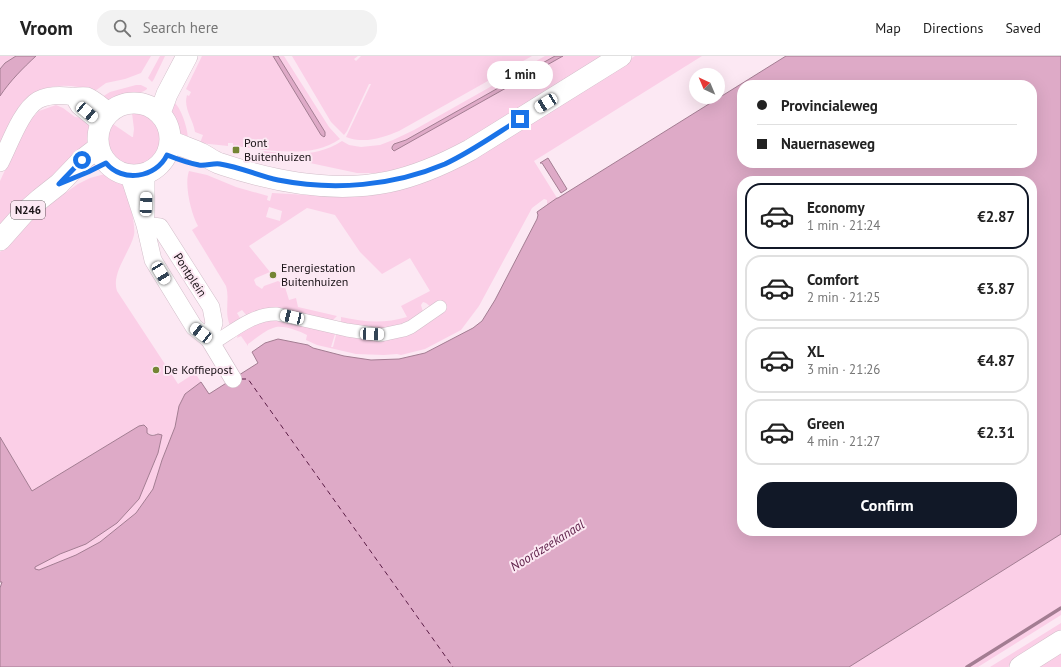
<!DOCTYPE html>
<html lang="en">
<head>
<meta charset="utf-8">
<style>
  :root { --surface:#fff; --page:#f2f2f2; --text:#222; --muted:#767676; --line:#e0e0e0; --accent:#111827 }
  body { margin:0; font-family:"PT Sans",sans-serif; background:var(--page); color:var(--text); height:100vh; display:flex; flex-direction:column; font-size:15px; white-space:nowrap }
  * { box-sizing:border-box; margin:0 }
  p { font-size:13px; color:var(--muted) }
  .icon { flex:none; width:22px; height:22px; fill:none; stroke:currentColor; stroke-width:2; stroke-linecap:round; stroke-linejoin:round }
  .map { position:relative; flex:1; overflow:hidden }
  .details { position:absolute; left:737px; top:120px; width:300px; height:360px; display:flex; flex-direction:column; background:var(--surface); border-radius:16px; box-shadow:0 4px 16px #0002 }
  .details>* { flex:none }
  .top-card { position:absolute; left:737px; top:24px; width:300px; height:88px; border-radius:16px; box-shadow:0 4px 16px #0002; display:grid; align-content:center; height:88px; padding:0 20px; background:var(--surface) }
  .needle { width:26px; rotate:316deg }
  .controls { position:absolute; left:689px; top:12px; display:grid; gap:8px }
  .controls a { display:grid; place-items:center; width:36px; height:36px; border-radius:50%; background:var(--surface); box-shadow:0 4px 16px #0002; font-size:20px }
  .end { position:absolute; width:18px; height:18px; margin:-9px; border:5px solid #1a73e8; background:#fff; box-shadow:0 0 0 2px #fff }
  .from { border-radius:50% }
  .bubble { position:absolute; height:28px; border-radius:14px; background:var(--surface); box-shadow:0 4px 16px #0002; font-size:13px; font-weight:700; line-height:28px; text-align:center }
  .car { position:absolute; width:12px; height:24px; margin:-12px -6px; border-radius:5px; box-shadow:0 0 3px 1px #0007; background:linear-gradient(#fff 24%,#345 0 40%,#fff 0 76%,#345 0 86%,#fff 0) }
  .top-card b { display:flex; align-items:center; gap:14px; height:38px; font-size:15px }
  .top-card b+b { border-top:1px solid var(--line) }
  .top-card i { width:10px; height:10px; background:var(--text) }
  ul { padding:7px 0 0; list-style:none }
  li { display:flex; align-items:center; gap:12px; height:66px; margin:0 8px 6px; padding:0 12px; border:2px solid var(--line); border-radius:16px }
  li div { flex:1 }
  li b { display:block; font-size:15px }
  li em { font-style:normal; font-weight:700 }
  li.active { border-color:var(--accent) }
  li>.icon { width:36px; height:36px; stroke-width:1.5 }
  .cta { display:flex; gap:8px; margin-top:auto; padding:8px 20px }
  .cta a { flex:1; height:46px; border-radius:16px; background:var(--accent); color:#fff; font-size:16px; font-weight:700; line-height:46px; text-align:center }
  header { display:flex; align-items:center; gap:24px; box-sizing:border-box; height:56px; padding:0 20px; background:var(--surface); border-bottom:1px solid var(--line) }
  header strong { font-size:19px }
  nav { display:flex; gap:22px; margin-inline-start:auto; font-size:14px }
  .search { width:280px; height:36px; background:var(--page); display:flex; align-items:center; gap:10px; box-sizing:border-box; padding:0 14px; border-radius:16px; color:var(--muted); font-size:15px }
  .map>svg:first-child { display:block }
</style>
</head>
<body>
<header>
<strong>Vroom</strong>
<div class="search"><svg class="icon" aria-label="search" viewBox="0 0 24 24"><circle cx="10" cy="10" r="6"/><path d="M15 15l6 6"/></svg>Search here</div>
<nav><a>Map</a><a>Directions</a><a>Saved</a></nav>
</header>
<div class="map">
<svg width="1061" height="611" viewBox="0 0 1061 611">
  <rect width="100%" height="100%" fill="#fce8f3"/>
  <!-- green -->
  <path fill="#fbcfe7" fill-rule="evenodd" d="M0 0H16L5 7 0 13Z
    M36 0H151L141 17 125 23 106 27 95 35C69 27 40 26 21 48 14 58 6 77 0 89 0 80 0 46 0 39 4 29 27 8 36 0Z
    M160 0H165L154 23 152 26 148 22Z
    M202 0H273L321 79 323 80H325V76L278 0H284L329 71 340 83C310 104 266 93 233 90V87H228V90L200 87 203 79 195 76C193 63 183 52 187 39L189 40 191 36 186 33Z
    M292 0H358L354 3 356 5 361 0H532L399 75C382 82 365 88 346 81L371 28H369L347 75 344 79 331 66Z
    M545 0H555L406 84 394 88 391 92 393 95 563 0H607L436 102 383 117H357L263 97V95C293 98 315 102 342 85L349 89 361 91 380 89 393 84 414 74Z
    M635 0H702L534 105 557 142 547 149V144L544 143 532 152 479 250 461 274 425 293 401 299 397 298 384 299 356 298 317 289 306 284 307 279C299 275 282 268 273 272 264 275 255 283 248 288V290L241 280 237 282 239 275C244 271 253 265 260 262 276 257 318 270 336 275L331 291H333L337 275C346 277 356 279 365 281 397 286 419 270 443 252L440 247 432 252 426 247 423 246 421 249 423 256 422 261C393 279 376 276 344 270L341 266V261C364 266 384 268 407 261L401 250 430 235 410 202 382 218 360 196 335 159 307 152 249 190 270 216 256 222 254 224 256 229 262 233 264 230 278 225 288 230 285 231 289 244 296 242 298 251 337 260 330 267 276 254 262 256 248 261 242 254 237 257 240 262 239 268 236 270 230 269C224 257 230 243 226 230L192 174 198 170C191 158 184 128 189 115L207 119 236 131 268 140 267 144 270 145 272 137C307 139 344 141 379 135 439 124 482 96 532 65 566 43 601 22 635 0ZM269 151 282 155 280 165 266 161Z
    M136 29H141L147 32V33C141 38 119 44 111 44 107 44 105 43 102 41L110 36Z
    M173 45C181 51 188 73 188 83L179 78 169 55Z
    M56 49 63 52 75 61 83 62 90 67 91 76 90 85 0 170V125L24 73 31 63 39 55Z
    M132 57C170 55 169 111 133 109 124 108 117 104 112 97 106 88 107 77 113 68L132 81H133L134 73Z
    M105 118C112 120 121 123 125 131 129 138 136 171 134 179 130 196 111 217 117 235L178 328 195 317 201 326 185 338 179 350 175 371 162 404 153 433 136 457 100 486 76 499 39 514 35 513V511L60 498 86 488 139 443 158 397 162 379 158 378C149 381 145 375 139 370L32 435 0 381V196L28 163 78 128 90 122Z
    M1061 478V559L978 611H849Z
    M1061 567V577L1008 611H990Z
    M1061 593V611H1032Z"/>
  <!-- water -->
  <path fill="#deaac7" stroke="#a37d92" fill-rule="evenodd" d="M16 0H36C23 12 10 25 0 40V13L5 7Z
    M273 0H278L325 76V80L324 81 321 79Z
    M555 0H563L394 95 392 93V91L394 88 406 84Z
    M786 0H1061V478L849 611H0V532L2 526H0V381L32 435 139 370 144 369 147 372V377C151 380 153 380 158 378L162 379 158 397 139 443 117 467 86 488 60 498 35 511V513L39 514 76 499 100 486 136 457 153 433 162 404 175 371 179 350 185 338 201 326 209 338 258 307 252 296 265 287 278 283 308 289 313 292 344 300 371 304 399 303 425 297 473 272 482 265 495 244 537 163 538 159 537 156 557 142H558ZM742 29H1032V107H742ZM742 125H1032V475H742Z
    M548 102 567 133 561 137 542 107H540Z"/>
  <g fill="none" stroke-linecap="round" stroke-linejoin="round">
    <!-- stream -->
    <path stroke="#a37d92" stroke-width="3.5" d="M967 611 1061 552"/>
    <!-- ferry -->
    <path stroke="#5b1d46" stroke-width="1" stroke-dasharray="5 4" stroke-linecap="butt" d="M241 323H248L453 611"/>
    <defs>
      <path id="minor" d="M212 288C232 276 253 257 277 258L347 274 381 279 404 274 411 271 440 251"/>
      <path id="tertiary" d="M73 40 79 50 101 68
        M0 107C9 90 21 54 38 44 48 39 58 39 68 40 74 41 81 39 87 40 95 43 103 51 110 56
        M146 118V159
        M129 120 145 169 153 204 194 271 209 283 233 323
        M145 169 160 171 211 251 214 267 209 283"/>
      <path id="primary" d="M98 83a36 36 0 1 1 72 0a36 36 0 1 1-72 0Z
        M160 57 167 38 187 0
        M171 85C181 90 192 93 202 98 208 101 214 106 221 108 272 125 334 137 388 126 417 120 444 108 470 94L621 0
        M0 184 24 157 40 143 59 128 82 104 99 91
        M1020 611 1061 585"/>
    </defs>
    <!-- minor casing -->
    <use href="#minor" stroke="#d2bec9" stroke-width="14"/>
    <!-- tertiary casing -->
    <use href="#tertiary" stroke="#d2bec9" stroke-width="18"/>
    <!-- primary casing -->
    <use href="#primary" stroke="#d2bec9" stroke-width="22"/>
    <!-- minor -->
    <use href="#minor" stroke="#fff" stroke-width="13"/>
    <!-- tertiary -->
    <use href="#tertiary" stroke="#fff" stroke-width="17"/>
    <!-- primary -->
    <use href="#primary" stroke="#fff" stroke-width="21"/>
  </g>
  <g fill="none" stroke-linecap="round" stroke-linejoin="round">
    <!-- route -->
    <path stroke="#1a73e8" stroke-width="5" d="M82 104 59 128 88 116 106 107C122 127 156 122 167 99 177 103 188 107 199 109 206 110 213 107 220 108 240 111 259 120 278 124 334 135 393 130 445 108 471 96 496 78 520 63"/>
  </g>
  <!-- markers -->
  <g fill="#748534" stroke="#fce8f3" stroke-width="1.5">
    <rect x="232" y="90" width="8" height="8" rx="2"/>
    <circle cx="273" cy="219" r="4"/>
    <circle cx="156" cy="314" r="4"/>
  </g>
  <g text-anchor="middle" stroke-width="4" stroke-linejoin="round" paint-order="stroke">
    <!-- shield labels -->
    <rect fill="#fce8f3" stroke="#5e5359" stroke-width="1" x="11" y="145" width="34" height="18" rx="3"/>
    <g font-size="11" font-weight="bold" fill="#1a1317">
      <text x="28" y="158">N246</text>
    </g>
    <!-- poi labels -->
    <g font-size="12" fill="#1a1317" stroke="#fce8f3" text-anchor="start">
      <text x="244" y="91">Pont<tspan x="244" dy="14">Buitenhuizen</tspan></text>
      <text x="281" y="216">Energiestation<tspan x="281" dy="14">Buitenhuizen</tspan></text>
      <text x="164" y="318">De Koffiepost</text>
    </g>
    <!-- street labels -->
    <g font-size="12" fill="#1a1317" stroke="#fce8f3">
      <text transform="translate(190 219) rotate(57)" y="4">Pontplein</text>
    </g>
    <!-- water labels -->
    <g font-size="13" font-style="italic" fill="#5b1d46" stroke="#fce8f3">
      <text transform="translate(547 489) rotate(-32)" y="5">Noordzeekanaal</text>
    </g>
  </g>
</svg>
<div class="controls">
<a><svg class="needle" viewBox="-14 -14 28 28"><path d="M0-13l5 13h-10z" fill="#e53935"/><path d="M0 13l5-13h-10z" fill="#767676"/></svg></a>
</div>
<i class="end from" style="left:82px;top:104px"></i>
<i class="end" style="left:520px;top:63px"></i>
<div class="bubble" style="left:487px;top:5px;width:66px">1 min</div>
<i class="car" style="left:546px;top:47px;rotate:238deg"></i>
<i class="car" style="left:87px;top:56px;rotate:130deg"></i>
<i class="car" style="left:146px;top:148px;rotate:2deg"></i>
<i class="car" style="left:161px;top:217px;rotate:149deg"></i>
<i class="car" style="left:292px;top:261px;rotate:283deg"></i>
<i class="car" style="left:201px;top:277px;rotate:308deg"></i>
<i class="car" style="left:372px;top:278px;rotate:92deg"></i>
<div class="top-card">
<b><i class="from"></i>Provincialeweg</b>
<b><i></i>Nauernaseweg</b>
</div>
<section class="details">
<ul>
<li class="active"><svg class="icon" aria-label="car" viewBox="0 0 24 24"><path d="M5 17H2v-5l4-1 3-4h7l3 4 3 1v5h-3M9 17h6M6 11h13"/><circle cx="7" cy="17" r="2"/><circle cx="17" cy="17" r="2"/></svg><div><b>Economy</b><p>1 min · 21:24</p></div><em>€2.87</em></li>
<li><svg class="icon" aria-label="car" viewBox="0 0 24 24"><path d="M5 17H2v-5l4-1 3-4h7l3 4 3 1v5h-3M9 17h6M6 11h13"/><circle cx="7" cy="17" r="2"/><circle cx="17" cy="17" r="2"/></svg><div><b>Comfort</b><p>2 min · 21:25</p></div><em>€3.87</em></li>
<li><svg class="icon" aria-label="car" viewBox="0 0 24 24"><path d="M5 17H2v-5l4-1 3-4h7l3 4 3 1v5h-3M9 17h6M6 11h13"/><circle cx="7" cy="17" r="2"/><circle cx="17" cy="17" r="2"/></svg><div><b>XL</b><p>3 min · 21:26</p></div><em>€4.87</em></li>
<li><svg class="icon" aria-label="car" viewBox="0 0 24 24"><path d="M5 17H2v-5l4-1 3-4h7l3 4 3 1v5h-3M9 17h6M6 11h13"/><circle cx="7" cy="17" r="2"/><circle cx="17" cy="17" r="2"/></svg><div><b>Green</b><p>4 min · 21:27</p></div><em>€2.31</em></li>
</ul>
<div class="cta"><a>Confirm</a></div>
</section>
</div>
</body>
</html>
